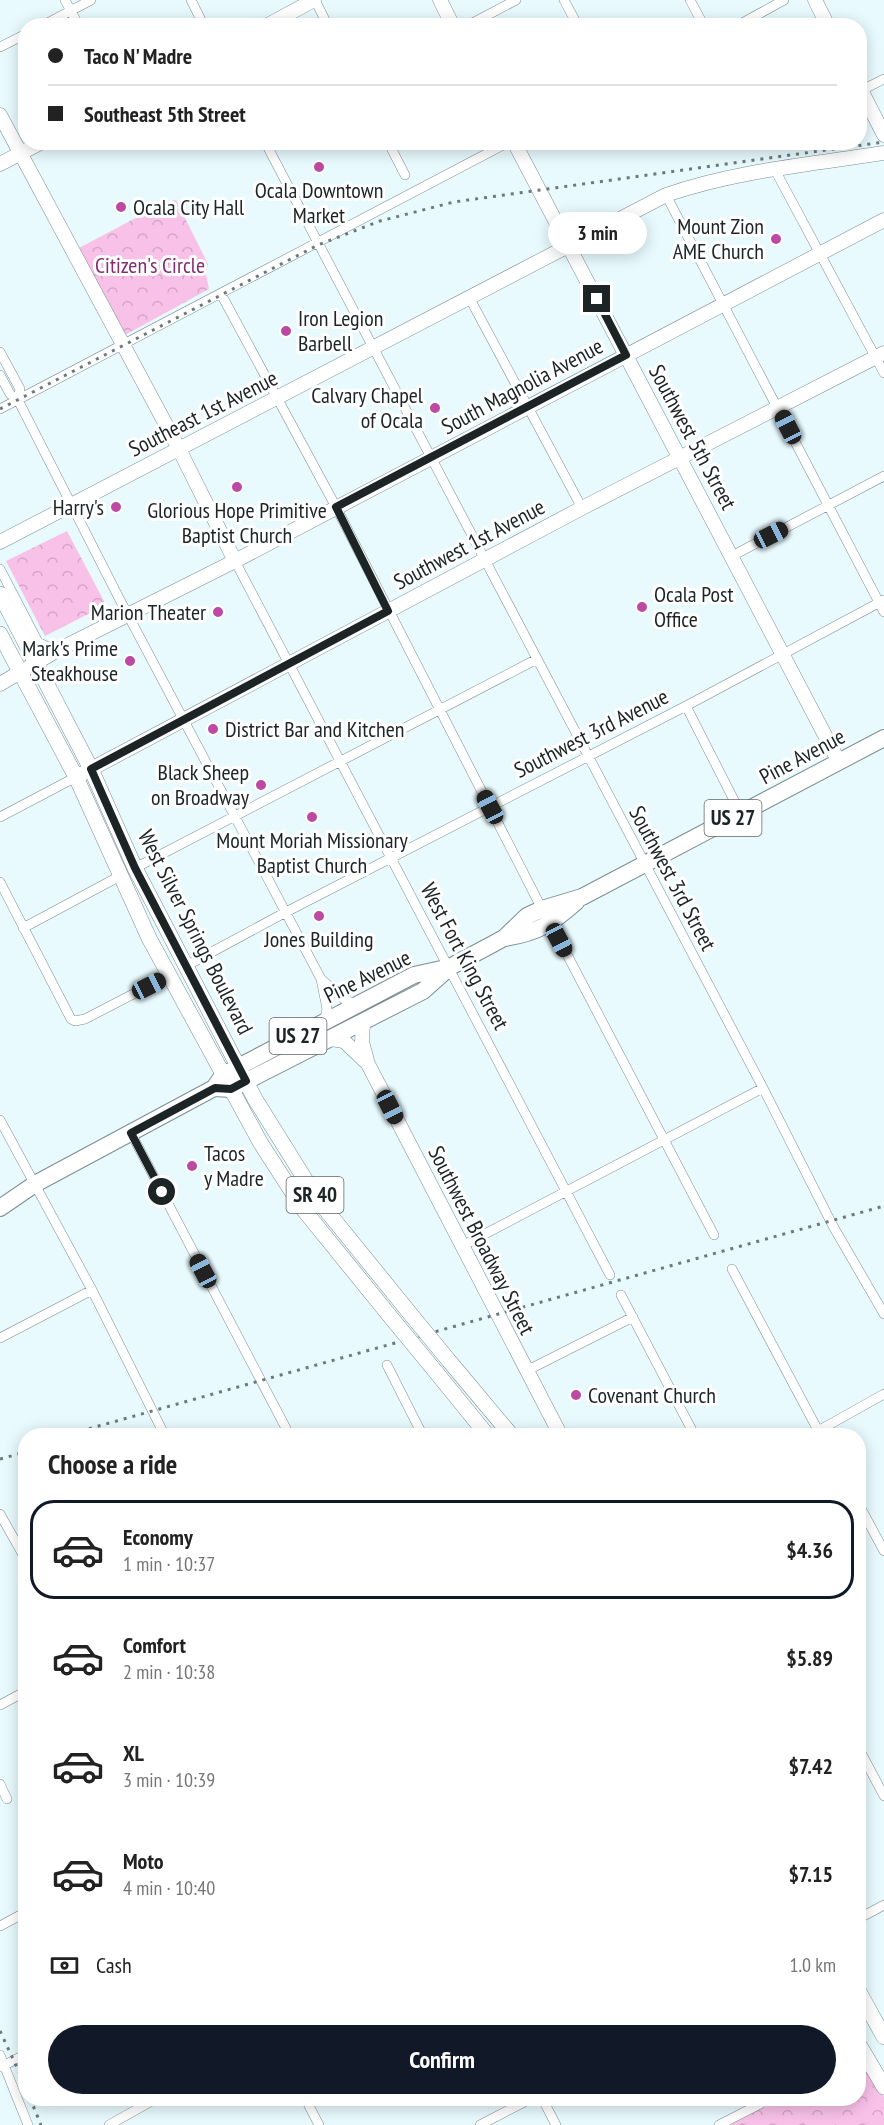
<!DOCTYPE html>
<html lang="en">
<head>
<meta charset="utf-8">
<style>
  :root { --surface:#fff; --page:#f6f6f6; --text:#222; --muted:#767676; --line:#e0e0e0; --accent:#111827 }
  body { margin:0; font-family:"PT Sans Narrow",sans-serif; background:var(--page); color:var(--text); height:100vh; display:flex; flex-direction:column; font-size:22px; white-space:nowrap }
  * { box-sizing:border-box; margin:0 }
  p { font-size:20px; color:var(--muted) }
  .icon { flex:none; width:33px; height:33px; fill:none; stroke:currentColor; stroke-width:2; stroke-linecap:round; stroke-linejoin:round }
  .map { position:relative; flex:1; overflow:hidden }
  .panel { position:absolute; left:18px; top:1428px; width:848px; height:678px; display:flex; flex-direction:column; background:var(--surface); border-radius:24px; box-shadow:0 3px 15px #0003 }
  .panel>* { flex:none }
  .guide { position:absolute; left:18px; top:18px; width:849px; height:132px; border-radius:24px; box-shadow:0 3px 15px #0003; display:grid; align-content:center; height:132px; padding:0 30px; background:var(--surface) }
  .end { position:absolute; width:27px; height:27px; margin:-14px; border:8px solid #1c2425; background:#fff; box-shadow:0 0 0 3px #fff }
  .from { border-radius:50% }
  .bubble { position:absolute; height:42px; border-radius:21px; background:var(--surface); box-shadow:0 3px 15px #0003; font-size:20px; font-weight:800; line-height:42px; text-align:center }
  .car { position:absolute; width:18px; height:36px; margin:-18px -9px; border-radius:8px; box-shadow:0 0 4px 2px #0007; background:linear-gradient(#222 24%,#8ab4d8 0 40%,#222 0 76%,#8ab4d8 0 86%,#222 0) }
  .guide b { display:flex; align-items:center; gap:21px; height:57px; font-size:22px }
  .guide b+b { border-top:2px solid var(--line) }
  .guide i { width:15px; height:15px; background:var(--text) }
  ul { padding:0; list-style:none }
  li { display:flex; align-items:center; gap:18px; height:99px; margin:0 12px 9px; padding:0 18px; border:3px solid transparent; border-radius:24px }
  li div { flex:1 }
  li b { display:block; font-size:22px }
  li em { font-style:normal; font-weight:800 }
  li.current { border-color:var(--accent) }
  li>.icon { width:54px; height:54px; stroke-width:1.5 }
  h2 { padding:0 30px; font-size:27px; line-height:72px }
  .pay { display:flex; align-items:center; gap:15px; height:66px; padding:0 30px; font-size:22px }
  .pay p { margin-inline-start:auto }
  .primary-button { display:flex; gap:12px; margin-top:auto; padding:12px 30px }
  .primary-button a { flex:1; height:69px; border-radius:36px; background:var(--accent); color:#fff; font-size:24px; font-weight:800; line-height:69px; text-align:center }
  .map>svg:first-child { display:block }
</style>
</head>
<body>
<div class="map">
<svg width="884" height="2125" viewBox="0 0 884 2125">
  <defs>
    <pattern id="park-crowns" width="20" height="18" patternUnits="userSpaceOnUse" patternTransform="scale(1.5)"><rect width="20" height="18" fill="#f8c1e8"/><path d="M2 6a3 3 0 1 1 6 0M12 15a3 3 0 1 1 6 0" fill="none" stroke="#d4a6c7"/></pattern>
  </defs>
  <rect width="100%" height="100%" fill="#e8fafe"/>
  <!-- park -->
  <path fill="url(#park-crowns)" d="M176 200 208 264 206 274 209 289 125 335 79 248 166 202Z
    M67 531 106 605 45 636 6 561Z
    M861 2058 884 2097V2125H729L780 2099 858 2098V2060Z"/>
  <!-- pitch -->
  <path fill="#f8c1e8" d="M828 2113 835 2125H810Z"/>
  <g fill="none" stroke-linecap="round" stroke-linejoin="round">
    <defs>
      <path id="street" d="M65 0 79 26
        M191 0 204 26
        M315 0 328 26
        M564 0 578 26
        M690 0 704 26
        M42 26 91 0
        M467 26 516 0
        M737 26 784 0
        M0 47 26 34
        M860 91 884 79
        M265 142 763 1088 833 1226 884 1314
        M388 142 405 175
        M775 170 884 373
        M666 195 884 612
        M221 294 336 507 542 909
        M469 297 582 508
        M0 352 20 389 18 400
        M0 375 10 394 18 400 120 600 321 979 327 1009 324 1022
        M0 409 509 142
        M732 556 884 476
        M235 561 610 1275
        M0 569 38 642 56 651
        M686 706 741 814
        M0 817 76 777
        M135 868 537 659
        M0 882 71 1019 75 1021 85 1019 168 976
        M551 924 714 1235
        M23 928 120 876
        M186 966 286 912 686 706 884 600
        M321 979 345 1000 357 1004
        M0 1120 92 1290 165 1436
        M131 1133 290 1436
        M462 1246 763 1088
        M732 1269 821 1436
        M621 1295 695 1436
        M0 1338 92 1290
        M387 1365 423 1436
        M526 1371 633 1317
        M809 1436 884 1394
        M858 1503 884 1551
        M0 1514 26 1560
        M0 1705 26 1691
        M858 1747 884 1796
        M0 1784 7 1799
        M858 1919 884 1905
        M0 1926 26 1912
        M0 2055 28 2125
        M1 2067 26 2054
        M305 2098 319 2125
        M542 2098 556 2125
        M109 2125 157 2098
        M480 2125 532 2098
        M719 2125 760 2104"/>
      <path id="secondary" d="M440 0 453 26
        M815 0 828 26
        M266 26 314 0
        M860 88 884 135
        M0 115 179 449 235 561
        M514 142 839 762
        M0 164 42 142
        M0 542 666 195C735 171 812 164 884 153
        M0 684 56 651 235 561 884 220
        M76 777 582 508 884 353
        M363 1022 362 1042 368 1064 561 1436
        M331 1039 344 1041 365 1061"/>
      <path id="primary" d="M0 594 91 769 135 868 255 1099 318 1200 408 1311
        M0 634 76 777 149 938 260 1142 303 1209 389 1315
        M450 1362 512 1436
        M431 1366 488 1436
        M858 1990 884 2037
        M858 2043 884 2087"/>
      <path id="highway" d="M504 938C538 933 551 924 576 902
        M215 1088 231 1089 423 991 450 967 504 938 527 916 542 909 582 897 884 738
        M0 1208 35 1184 214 1088 223 1075 414 975 446 968"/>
    </defs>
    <!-- street casing -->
    <use href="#street" stroke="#7b8e93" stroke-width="10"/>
    <!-- secondary casing -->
    <use href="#secondary" stroke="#7b8e93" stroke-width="15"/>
    <!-- primary casing -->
    <use href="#primary" stroke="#7b8e93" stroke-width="16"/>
    <!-- highway casing -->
    <use href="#highway" stroke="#7b8e93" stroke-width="18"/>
    <!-- street -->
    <use href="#street" stroke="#fff" stroke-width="9"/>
    <!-- secondary -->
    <use href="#secondary" stroke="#fff" stroke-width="14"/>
    <!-- primary -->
    <use href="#primary" stroke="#fff" stroke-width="15"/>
    <!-- highway -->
    <use href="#highway" stroke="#fff" stroke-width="16"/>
    <!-- rail -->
    <path stroke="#6d797b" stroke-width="3" stroke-dasharray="3 6" stroke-linecap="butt" d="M0 409 318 245 380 221 454 202 884 142
      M63 1436 884 1206
      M0 1459 26 1452
      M0 2031 26 2087
      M30 2098 41 2125"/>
    <defs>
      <path id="primary-bridge" d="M408 1311 450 1362
        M389 1315 431 1366"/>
    </defs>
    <!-- primary-bridge casing -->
    <use href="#primary-bridge" stroke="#7b8e93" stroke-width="16" stroke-linecap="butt"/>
    <!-- primary-bridge -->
    <use href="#primary-bridge" stroke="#fff" stroke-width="15"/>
  </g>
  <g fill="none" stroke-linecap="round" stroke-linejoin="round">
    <!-- route -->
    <path stroke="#1c2425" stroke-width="8" d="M162 1192 131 1133 215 1088 231 1089 246 1081 135 868 91 769 388 611 336 507 626 355 597 299"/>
  </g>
  <!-- markers -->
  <g fill="#bc49a2" stroke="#fff" stroke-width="2">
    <circle cx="319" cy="167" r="6"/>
    <circle cx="121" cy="207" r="6"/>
    <circle cx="776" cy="239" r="6"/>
    <circle cx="286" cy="331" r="6"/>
    <circle cx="435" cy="408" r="6"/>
    <circle cx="237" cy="487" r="6"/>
    <circle cx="116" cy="507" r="6"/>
    <circle cx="642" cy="607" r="6"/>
    <circle cx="218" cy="612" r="6"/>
    <circle cx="130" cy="661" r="6"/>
    <circle cx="213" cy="729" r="6"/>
    <circle cx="261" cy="785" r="6"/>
    <circle cx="312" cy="817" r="6"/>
    <circle cx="319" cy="916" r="6"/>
    <circle cx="192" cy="1166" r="6"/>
    <circle cx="576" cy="1395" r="6"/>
  </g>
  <g text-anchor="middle" stroke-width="6" stroke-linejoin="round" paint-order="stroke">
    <!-- shield labels -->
    <g fill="#fff" stroke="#606666" stroke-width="1.5">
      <rect x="704.5" y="800" width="57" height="36" rx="4.5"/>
      <rect x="269.5" y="1018" width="57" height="36" rx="4.5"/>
      <rect x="286.5" y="1177" width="57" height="36" rx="4.5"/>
    </g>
    <g font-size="21" font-weight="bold" fill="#1c2425">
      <text x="733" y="825">US 27</text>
      <text x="298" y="1043">US 27</text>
      <text x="315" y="1202">SR 40</text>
    </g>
    <!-- poi labels -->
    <g font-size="22" fill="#1c2425" stroke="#fff" text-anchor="start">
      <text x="319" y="198" text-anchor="middle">Ocala Downtown<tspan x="319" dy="25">Market</tspan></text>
      <text x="133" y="215">Ocala City Hall</text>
      <text x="764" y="234" text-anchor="end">Mount Zion<tspan x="764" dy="25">AME Church</tspan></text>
      <text x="298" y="326">Iron Legion<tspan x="298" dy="25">Barbell</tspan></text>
      <text x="423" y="403" text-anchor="end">Calvary Chapel<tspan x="423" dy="25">of Ocala</tspan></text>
      <text x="104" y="515" text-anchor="end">Harry's</text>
      <text x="237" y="518" text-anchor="middle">Glorious Hope Primitive<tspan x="237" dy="25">Baptist Church</tspan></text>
      <text x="654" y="602">Ocala Post<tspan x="654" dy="25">Office</tspan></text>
      <text x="206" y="620" text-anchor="end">Marion Theater</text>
      <text x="118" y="656" text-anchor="end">Mark's Prime<tspan x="118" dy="25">Steakhouse</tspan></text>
      <text x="225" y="737">District Bar and Kitchen</text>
      <text x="249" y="780" text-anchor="end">Black Sheep<tspan x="249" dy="25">on Broadway</tspan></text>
      <text x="312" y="848" text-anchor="middle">Mount Moriah Missionary<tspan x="312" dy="25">Baptist Church</tspan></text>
      <text x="319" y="947" text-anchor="middle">Jones Building</text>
      <text x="204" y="1161">Tacos<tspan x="204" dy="25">y Madre</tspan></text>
      <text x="588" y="1403">Covenant Church</text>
    </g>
    <!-- park labels -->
    <g font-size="22" fill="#832e70" stroke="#fff">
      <text x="150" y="273">Citizen's Circle</text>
    </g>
    <!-- street labels -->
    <g font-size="22" fill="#1c2425" stroke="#fff">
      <text transform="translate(522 386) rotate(-28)" y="8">South Magnolia Avenue</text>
      <text transform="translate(203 413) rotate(-27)" y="8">Southeast 1st Avenue</text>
      <text transform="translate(693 437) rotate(62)" y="8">Southwest 5th Street</text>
      <text transform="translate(469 544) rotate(-28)" y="8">Southwest 1st Avenue</text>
      <text transform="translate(591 733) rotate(-27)" y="8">Southwest 3rd Avenue</text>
      <text transform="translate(802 756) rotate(-28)" y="8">Pine Avenue</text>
      <text transform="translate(673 878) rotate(62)" y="8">Southwest 3rd Street</text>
      <text transform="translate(196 932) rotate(63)" y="8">West Silver Springs Boulevard</text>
      <text transform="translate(465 956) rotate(62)" y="8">West Fort King Street</text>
      <text transform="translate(367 976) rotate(-26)" y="8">Pine Avenue</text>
      <text transform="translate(482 1240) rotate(63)" y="8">Southwest Broadway Street</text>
    </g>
  </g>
</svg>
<i class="end from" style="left:162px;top:1192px"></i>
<i class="end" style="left:597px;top:299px"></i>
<div class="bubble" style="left:548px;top:212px;width:99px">3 min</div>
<i class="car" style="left:788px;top:427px;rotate:333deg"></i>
<i class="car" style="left:771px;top:535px;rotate:63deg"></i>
<i class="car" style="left:490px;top:807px;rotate:332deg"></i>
<i class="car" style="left:559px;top:940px;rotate:152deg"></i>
<i class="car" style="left:149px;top:986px;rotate:63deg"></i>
<i class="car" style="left:390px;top:1107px;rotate:153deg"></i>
<i class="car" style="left:203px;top:1271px;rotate:332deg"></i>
<div class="guide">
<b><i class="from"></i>Taco N' Madre</b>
<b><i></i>Southeast 5th Street</b>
</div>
<section class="panel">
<h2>Choose a ride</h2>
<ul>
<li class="current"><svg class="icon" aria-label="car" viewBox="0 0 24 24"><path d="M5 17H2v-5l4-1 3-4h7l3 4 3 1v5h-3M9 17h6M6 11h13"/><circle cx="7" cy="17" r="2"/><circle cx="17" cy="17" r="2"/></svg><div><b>Economy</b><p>1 min · 10:37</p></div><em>$4.36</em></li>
<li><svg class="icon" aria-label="car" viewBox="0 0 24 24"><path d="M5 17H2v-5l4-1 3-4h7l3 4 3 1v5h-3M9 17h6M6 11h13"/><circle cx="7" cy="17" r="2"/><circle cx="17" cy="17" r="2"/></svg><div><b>Comfort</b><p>2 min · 10:38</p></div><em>$5.89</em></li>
<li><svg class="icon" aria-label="car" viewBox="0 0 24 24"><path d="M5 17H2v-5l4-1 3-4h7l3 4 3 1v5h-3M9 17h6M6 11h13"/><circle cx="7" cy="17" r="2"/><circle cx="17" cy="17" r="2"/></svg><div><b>XL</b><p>3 min · 10:39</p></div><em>$7.42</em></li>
<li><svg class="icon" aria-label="car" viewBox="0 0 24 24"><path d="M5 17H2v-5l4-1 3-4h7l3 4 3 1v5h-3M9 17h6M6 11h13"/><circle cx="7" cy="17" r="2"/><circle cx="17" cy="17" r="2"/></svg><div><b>Moto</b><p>4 min · 10:40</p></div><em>$7.15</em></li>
</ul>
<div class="pay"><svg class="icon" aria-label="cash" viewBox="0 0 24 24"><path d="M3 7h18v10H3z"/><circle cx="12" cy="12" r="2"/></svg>Cash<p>1.0 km</p></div>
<div class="primary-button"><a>Confirm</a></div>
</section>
</div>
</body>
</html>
